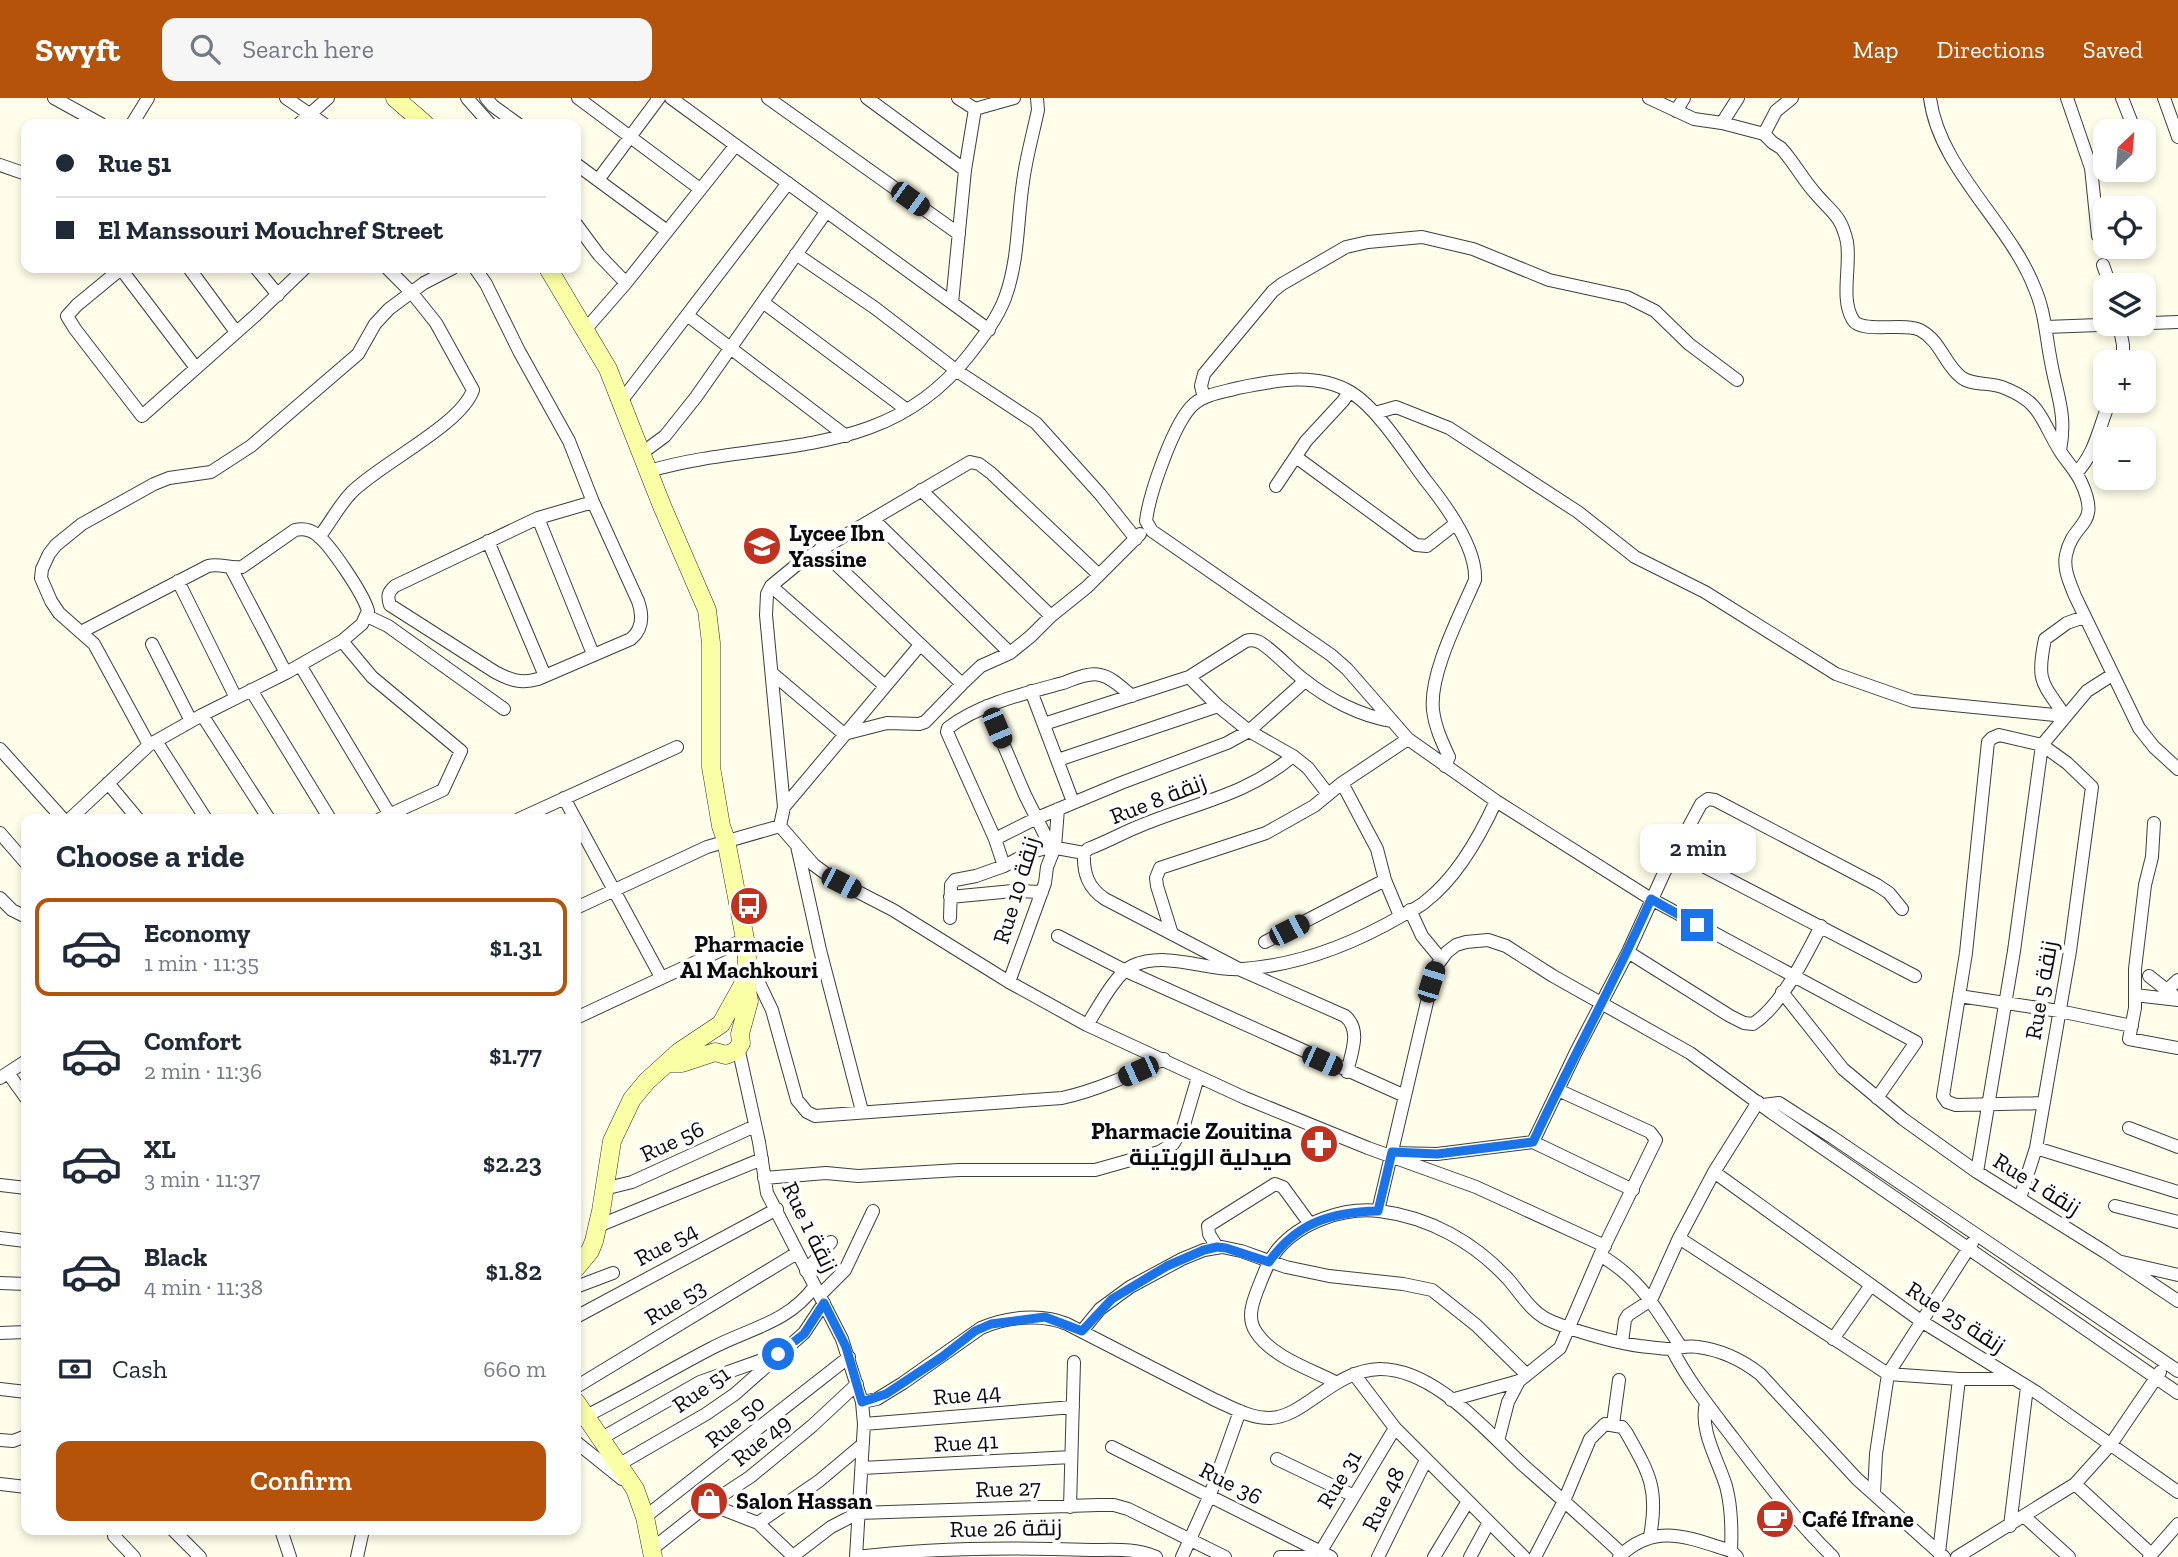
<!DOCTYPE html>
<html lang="en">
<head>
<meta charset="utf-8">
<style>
  :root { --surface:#fff; --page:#f6f6f7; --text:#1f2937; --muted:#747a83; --line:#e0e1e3; --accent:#b45309 }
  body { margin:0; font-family:"Zilla Slab",Cairo,serif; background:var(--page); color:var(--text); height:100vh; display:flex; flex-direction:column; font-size:26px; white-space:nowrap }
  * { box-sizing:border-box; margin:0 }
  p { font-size:23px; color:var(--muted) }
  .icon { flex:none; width:38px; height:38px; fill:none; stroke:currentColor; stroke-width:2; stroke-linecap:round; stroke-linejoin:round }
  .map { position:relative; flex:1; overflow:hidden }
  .side { position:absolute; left:21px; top:716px; width:560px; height:721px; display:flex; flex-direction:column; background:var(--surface); border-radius:14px; box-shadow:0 4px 10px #0003 }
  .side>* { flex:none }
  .banner { position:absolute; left:21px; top:21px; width:560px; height:154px; border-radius:14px; box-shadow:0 4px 10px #0003; display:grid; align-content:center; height:154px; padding:0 35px; background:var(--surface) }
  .needle { width:46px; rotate:26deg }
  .buttons { position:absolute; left:2093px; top:21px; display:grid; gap:14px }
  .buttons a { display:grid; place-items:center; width:63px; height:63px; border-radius:14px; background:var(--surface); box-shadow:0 4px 10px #0003; font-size:35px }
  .end { position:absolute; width:32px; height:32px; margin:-16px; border:9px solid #1a73e8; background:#fff; box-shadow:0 0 0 4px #fff }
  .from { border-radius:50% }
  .bubble { position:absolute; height:49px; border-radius:14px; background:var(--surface); box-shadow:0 4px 10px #0003; font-size:23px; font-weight:600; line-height:49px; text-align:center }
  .car { position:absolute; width:21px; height:42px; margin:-21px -10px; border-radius:9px; box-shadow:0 0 5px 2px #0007; background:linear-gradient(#222 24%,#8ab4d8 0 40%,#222 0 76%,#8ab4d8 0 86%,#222 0) }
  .banner b { display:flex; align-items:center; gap:24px; height:66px; font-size:26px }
  .banner b+b { border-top:2px solid var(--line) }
  .banner i { width:18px; height:18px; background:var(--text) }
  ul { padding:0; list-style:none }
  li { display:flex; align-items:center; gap:21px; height:98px; margin:0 14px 10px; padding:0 21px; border:4px solid transparent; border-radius:14px }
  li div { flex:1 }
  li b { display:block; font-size:26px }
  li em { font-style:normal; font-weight:600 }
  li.active { border-color:var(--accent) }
  li>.icon { width:63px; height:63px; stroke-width:1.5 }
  h2 { padding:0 35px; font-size:32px; line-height:84px }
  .pay { display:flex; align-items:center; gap:18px; height:77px; padding:0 35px; font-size:26px }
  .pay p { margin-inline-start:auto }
  .cta { display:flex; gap:14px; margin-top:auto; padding:14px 35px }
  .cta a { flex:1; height:80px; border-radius:14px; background:var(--accent); color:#fff; font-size:28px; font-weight:600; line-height:80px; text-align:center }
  header { display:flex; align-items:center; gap:42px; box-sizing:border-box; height:98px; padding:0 35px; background:var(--accent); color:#fff }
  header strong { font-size:33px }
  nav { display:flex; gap:38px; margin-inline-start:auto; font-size:24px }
  .search { width:490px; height:63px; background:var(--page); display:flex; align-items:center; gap:18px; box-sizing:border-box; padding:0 24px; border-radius:14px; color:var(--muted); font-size:26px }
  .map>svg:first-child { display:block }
</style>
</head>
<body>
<header>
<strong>Swyft</strong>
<div class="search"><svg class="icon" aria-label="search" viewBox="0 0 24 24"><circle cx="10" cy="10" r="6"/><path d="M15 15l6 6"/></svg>Search here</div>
<nav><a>Map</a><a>Directions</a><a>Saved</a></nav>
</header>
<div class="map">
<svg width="2178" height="1459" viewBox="0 0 2178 1459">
  <rect width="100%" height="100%" fill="#fffeea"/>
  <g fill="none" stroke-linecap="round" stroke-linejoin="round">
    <defs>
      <path id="street" d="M54 0 101 26
        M286 0 324 26
        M467 0 490 26
        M486 0 493 8 518 26
        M578 0 700 91
        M671 0 989 232
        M768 0 959 136
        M867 0 965 72
        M958 0 975 11
        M1649 0 1694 21 1722 25 1764 36 1773 45 1781 50C1794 64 1803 82 1816 96 1832 115 1841 117 1847 144 1851 169 1840 201 1853 222 1861 236 1904 224 1920 232 1941 243 1944 266 1961 279 1972 288 1989 284 2002 289 2042 304 2040 321 2060 353 2067 364 2076 373 2081 384 2102 429 2073 422 2066 457 2063 471 2070 485 2075 498L2139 630 2154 649 2178 671
        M1930 0C1939 71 2010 125 2035 191 2045 214 2046 239 2051 264 2057 298 2067 316 2060 353
        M2067 0 2091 70 2098 138
        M2122 0 2135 33
        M2164 0 2178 39
        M975 11 1014 0
        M1676 13 1684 0
        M1722 25 1738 0
        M132 26 148 0
        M299 26 328 0
        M1764 36 1776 13 1792 0
        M2144 57 2147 66
        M576 66 667 133
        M0 67 26 76
        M598 82 659 0
        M576 126 599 157 626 185
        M796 156 875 210 957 273 1036 325 1100 396 1136 441
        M2103 167 2110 187
        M122 170 77 207 67 218 75 231 142 318 256 217 305 170
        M189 170 236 234
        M256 170 278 197
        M475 170 486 186 519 253 569 343 593 404 638 503C643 517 643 531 631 541L538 581C521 586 510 582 495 574L390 507C387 498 388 494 395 488L538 420 593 404
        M121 171 196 270
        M764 205 907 312
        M952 205 965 72 975 11
        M687 217 846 338
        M2119 226 2123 247V264
        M2046 229 2178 224
        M585 232 626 185 735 48
        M1204 300 1201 288 1204 276 1273 193 1282 186 1346 149 1368 144 1422 139 1473 151 1549 182 1627 199 1655 213 1689 246 1737 282
        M622 302 788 85
        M1375 315 1396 309 1449 330 1578 414 1635 459 1705 494 1836 576 1913 603 2065 618
        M642 355 665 338 696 299 826 114
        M1296 359 1416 447 1427 448 1455 426
        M649 373C765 339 884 366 969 257 983 239 997 221 1005 200 1019 162 1017 123 1023 84 1026 60 1033 36 1038 12L1037 0
        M2076 375C2096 355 2099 328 2110 303
        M1276 388 1306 343 1343 303 1349 294
        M921 392 1051 518
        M538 420 593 556
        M873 421 1010 555
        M319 439C331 424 339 407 352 394 381 365 461 327 473 292L436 225 412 195 387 170
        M488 443 545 578
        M231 470 286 575
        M178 483 236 600
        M771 488 885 588
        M367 518 388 528 504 611
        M342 543 372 579 461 653 443 692 380 721
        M152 546 191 623
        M300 567 390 717
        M773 576 844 636 887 625 919 626 925 624 962 586 820 451
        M1189 579 1218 608 1249 633 1293 658 1308 670 1328 696
        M962 586 981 568 1010 555 1031 538 1051 518 1087 489 1140 436
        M251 592 330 721
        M1031 593 1073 704
        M987 608 1025 697 1051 749
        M202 617 269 721
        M2065 618C2042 584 2036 584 2045 541L2067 525 2084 519
        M1044 626 1189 579 1246 543C1252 541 1256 542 1261 545 1276 555 1289 570 1303 581 1328 601 1360 618 1392 623
        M156 643 206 721
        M149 647 94 546 59 515 51 503 41 480 42 471 49 456 56 447 82 426 154 386 169 380 211 374 251 348 358 256 375 226 389 211 424 185 453 170
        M0 651 63 721
        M1293 658C1245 698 1198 704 1142 727 1124 734 1107 744 1088 751L1084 755C1083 775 1088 790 1105 801L1241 872 1345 918C1362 932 1351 956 1347 974
        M1058 662 1218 608
        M1445 668 1449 659C1442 644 1435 629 1433 612 1429 576 1460 517 1475 482 1477 450 1447 409 1427 384 1407 358 1379 312 1352 295 1317 274 1276 282 1238 290 1224 294 1205 296 1194 306 1174 323 1149 397 1146 423L1152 433 1331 557 1347 571 1408 641 1496 703 1651 801 1916 944 1877 1000
        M108 685 138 721
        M1342 685 1377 751 1385 782 1400 818
        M564 700 661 879
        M784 709 920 547
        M70 721 149 647 202 617 286 575 342 543 362 526 368 513C364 497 330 446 316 436 309 431 303 430 295 432L242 469C230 471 220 465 208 468L81 534
        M519 721 677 649
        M2154 725 2152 759 2145 787 2135 871V910L2129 941 2178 950
        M780 728 784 709 766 517 767 496 771 488 800 464 970 364 979 366 991 375 1099 477
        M0 735 26 765
        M995 741 1037 720 1121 685 1227 645 1249 633 1305 583
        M797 748 820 852 862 1013
        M1676 754 1915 878
        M1004 768 995 741 947 634 948 630C979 606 1026 595 1063 585 1074 581 1089 574 1100 577 1112 579 1123 591 1132 598
        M950 799 1013 793 1042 794
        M0 800 12 812 26 819
        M576 810 707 749 780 728 814 767 833 781 893 812 1009 884 1087 927 1245 1000 1368 1050 1476 1089 1605 1148
        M1410 812 1422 838 1441 861
        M950 820 951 787 955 782 976 778 1004 768 1031 754 1051 749 1084 755
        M1172 836 1157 788 1156 780 1160 770 1266 735 1314 708 1342 685 1408 641
        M1058 838 1124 872 1405 998
        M1265 844 1385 782
        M1628 854 1730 918 1744 925 1753 926C1782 907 1805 859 1821 828
        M747 860 772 912 797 1002 807 1014 815 1018 1062 1000C1098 992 1130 977 1164 961
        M2149 878 2178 901
        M1009 884 1045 785 1047 769 1055 749 1058 711
        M2167 892 2178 882
        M1782 894 1843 971 1903 1021 1977 1074 2105 1154 2178 1203
        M2135 897 2178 902
        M1959 898 2059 913 2132 928
        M576 920 745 841
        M1087 927C1097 912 1116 875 1132 868 1168 852 1208 874 1243 871 1299 867 1355 845 1403 817 1411 812 1420 809 1426 803 1457 779 1480 738 1496 703
        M738 949 759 1044 767 1095 842 1241 862 1304 864 1326 856 1459
        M8 975 26 1000
        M0 980 26 963
        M1763 1007 1779 1005 1832 1039 2178 1273
        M2129 1030 2178 1049
        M1533 1044 1576 954 1628 854 1664 775 1701 706 1708 701 1715 702 1877 787 1889 795 1902 811
        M2036 1050 2178 1094
        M1393 1055 1437 1056 1533 1044 1633 1092
        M1714 1074 1921 1223 2036 1294 2178 1394
        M1977 1074 2014 853 2042 647 2087 593 2112 577
        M764 1080 826 1075 858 1078 959 1072H1095L1159 1054 1173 1046 1183 1030 1198 979
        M0 1087 26 1090
        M604 1091 632 1084 755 1028
        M2020 1100 2036 1050 2070 853 2092 689 2067 665 2042 647 1999 637 1992 640 1988 644 1966 855 1943 998 1947 1004 1956 1007 2043 1005
        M2115 1108 2178 1124
        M1378 1113 1435 870 1447 854 1456 847 1466 844 1488 842 1506 848 1553 878 1690 955 1772 1015 2178 1295
        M598 1128 762 1061
        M0 1140 25 1143 26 1141
        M1679 1140 1888 1276 1959 1281H2013
        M1217 1149 1209 1136 1208 1128 1275 1086 1283 1089 1310 1126
        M1600 1157C1643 1183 1654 1209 1681 1249
        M2122 1164 2178 1177
        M806 1173 831 1144
        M0 1185 26 1186
        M576 1189 613 1175
        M820 1197 845 1172 873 1113
        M576 1219 777 1111
        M1082 1233 1100 1211 1130 1189 1182 1161 1204 1152 1222 1149 1241 1153 1286 1169 1329 1178 1403 1186 1432 1192 1476 1227 1526 1276
        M0 1235 26 1234
        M1833 1241 1871 1187
        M1622 1244 1625 1222 1628 1217 1651 1202 1679 1140 1714 1074 1758 1004
        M1672 1251C1688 1283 1711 1311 1733 1340 1764 1381 1796 1423 1833 1459
        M1354 1276 1395 1330 1524 1459
        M1335 1284C1310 1271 1272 1259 1256 1234 1247 1221 1252 1206 1257 1193 1263 1178 1268 1163 1278 1151 1301 1124 1344 1109 1379 1113 1429 1119 1474 1144 1508 1181 1522 1197 1532 1216 1553 1224 1575 1233 1616 1245 1640 1248 1650 1249 1661 1251 1671 1251 1680 1250 1688 1247 1698 1249 1721 1252 1742 1262 1760 1276L1857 1381 1944 1459
        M576 1289 797 1155
        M0 1291 26 1294
        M1451 1302 1519 1283
        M862 1304 877 1301 903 1285 981 1230C1007 1219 1041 1215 1067 1226L1215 1302C1233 1310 1250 1320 1270 1320 1305 1319 1333 1272 1380 1271 1435 1271 1486 1333 1523 1367 1556 1396 1590 1426 1622 1456
        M1706 1305C1699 1332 1718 1362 1726 1388 1732 1410 1732 1431 1731 1453
        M586 1318C628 1297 668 1273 710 1251 749 1230 787 1226 815 1188
        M864 1326 1073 1309
        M1613 1326 1619 1282
        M600 1341 700 1284 776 1257
        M0 1342 13 1343 26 1338
        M1498 1343 1508 1304 1519 1283 1560 1250 1600 1157 1656 1042 1650 1034 1558 992
        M576 1344 622 1381
        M1112 1349 1331 1459
        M1277 1361 1354 1398
        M618 1367 706 1316 735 1296 804 1235 824 1205
        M862 1370 1071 1359
        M0 1386 26 1389
        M2075 1386 2151 1456
        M1874 1395 1876 1356 1888 1276 1972 1145
        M709 1406 758 1425 794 1459
        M1070 1409 1074 1264
        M645 1419 849 1259
        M2025 1419 2069 1459
        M758 1425 819 1383 863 1346
        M2010 1428 2027 1289
        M173 1432 200 1459
        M281 1432 290 1459
        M114 1438 134 1459
        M652 1451 709 1406 750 1379 812 1328 857 1286
        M1321 1453 1395 1330
        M1939 1455 1959 1281
        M793 1458 831 1429 858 1415 1098 1407H1114L1128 1411 1225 1459
        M357 1459 363 1432
        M856 1459C934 1449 1014 1449 1092 1452 1114 1452 1136 1450 1156 1459
        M1182 1459 1210 1397 1240 1313
        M1280 1459H1311
        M1378 1459 1426 1362
        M1434 1459 1468 1403
        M1470 1459 1488 1426
        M1535 1459 1564 1403 1590 1341 1605 1326 1622 1329 1626 1334C1649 1375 1659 1390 1650 1438
        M1619 1459C1655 1423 1689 1440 1731 1453L1737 1459
        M1957 1459 2075 1386 2111 1346 2160 1274
        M2149 1459 2178 1426"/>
      <path id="secondary" d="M395 0 425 26
        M548 170 608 271 662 408 707 512 711 545V669L721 728 726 742 745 841 747 860 745 883 749 903 740 936 741 945 736 953 726 957 715 954 682 965H668
        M576 1170 590 1153 594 1143 601 1113 612 1043 632 1001 647 983 679 954 721 926 745 883
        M576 1304 635 1391 645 1419 653 1459"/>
    </defs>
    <!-- street casing -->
    <use href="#street" stroke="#3e3e3e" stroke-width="14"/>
    <!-- secondary casing -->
    <use href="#secondary" stroke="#2d2d2d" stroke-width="19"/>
    <!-- street -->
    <use href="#street" stroke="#fff" stroke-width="12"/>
    <!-- secondary -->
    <use href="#secondary" stroke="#faffa5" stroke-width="18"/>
  </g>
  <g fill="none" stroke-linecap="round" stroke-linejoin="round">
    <!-- route -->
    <path stroke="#1a73e8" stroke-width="9" d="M778 1256 804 1236 824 1205 846 1249 862 1304 886 1296 942 1259 975 1233 991 1226 1045 1219 1082 1233 1112 1201 1167 1168 1204 1152 1217 1149 1226 1150 1269 1164C1297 1124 1332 1114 1378 1113L1392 1054 1437 1056 1533 1044C1571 962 1615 884 1651 801L1697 827"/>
  </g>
  <!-- icons -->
  <defs>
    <symbol id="school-disc" viewBox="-11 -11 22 22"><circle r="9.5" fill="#c0311e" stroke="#fff"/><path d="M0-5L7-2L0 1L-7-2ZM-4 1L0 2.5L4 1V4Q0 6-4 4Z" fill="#fff"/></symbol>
    <symbol id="bus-disc" viewBox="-11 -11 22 22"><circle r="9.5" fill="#c0311e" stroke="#fff"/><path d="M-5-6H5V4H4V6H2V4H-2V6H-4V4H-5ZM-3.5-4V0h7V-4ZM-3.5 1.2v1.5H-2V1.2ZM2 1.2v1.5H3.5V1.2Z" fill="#fff"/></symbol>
    <symbol id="pharmacy-disc" viewBox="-11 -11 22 22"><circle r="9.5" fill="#c0311e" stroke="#fff"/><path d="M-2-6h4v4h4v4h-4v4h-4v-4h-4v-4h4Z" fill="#fff"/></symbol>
    <symbol id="shop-disc" viewBox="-11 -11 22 22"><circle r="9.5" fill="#c0311e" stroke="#fff"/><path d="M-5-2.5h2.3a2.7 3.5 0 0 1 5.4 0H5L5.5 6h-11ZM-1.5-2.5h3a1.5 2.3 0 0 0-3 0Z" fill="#fff"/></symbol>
    <symbol id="cafe-disc" viewBox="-11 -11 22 22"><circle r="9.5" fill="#c0311e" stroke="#fff"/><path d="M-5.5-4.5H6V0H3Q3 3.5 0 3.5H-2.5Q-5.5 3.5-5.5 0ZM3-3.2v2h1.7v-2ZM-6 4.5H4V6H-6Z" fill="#fff"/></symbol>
  </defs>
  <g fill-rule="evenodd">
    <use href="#school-disc" x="740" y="426" width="44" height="44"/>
    <use href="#bus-disc" x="727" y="786" width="44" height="44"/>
    <use href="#pharmacy-disc" x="1297" y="1024" width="44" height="44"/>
    <use href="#shop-disc" x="687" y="1381" width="44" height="44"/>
    <use href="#cafe-disc" x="1753" y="1399" width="44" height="44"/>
  </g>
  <g text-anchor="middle" stroke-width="7" stroke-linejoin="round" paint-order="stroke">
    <!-- poi labels -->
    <g font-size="23" font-weight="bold" fill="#0b0b0b" stroke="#fff" text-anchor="start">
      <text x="789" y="443">Lycee Ibn<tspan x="789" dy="26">Yassine</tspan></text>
      <text x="749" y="854" text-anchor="middle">Pharmacie<tspan x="749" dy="26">Al Machkouri</tspan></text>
      <text x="1292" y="1041" text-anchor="end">Pharmacie Zouitina<tspan x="1292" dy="26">صيدلية الزويتينة</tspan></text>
      <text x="736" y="1411">Salon Hassan</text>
      <text x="1802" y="1429">Café Ifrane</text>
    </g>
    <!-- street labels -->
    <g font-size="23" fill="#0b0b0b" stroke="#fff">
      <text transform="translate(1158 701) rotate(-21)" y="8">Rue 8 زنقة</text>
      <text transform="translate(1016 792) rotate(-73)" y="8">Rue 10 زنقة</text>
      <text transform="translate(2041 892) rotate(-80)" y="8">Rue 5 زنقة</text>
      <text transform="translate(672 1043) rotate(-25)" y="8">Rue 56</text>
      <text transform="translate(2037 1086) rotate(32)" y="8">Rue 1 زنقة</text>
      <text transform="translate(810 1129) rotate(64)" y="8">Rue 1 زنقة</text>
      <text transform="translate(666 1146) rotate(-28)" y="8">Rue 54</text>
      <text transform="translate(675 1204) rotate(-31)" y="8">Rue 53</text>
      <text transform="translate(1956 1219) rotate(33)" y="8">Rue 25 زنقة</text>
      <text transform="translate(701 1291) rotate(-35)" y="8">Rue 51</text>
      <text transform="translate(967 1296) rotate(-5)" y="8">Rue 44</text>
      <text transform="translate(735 1323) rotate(-39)" y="8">Rue 50</text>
      <text transform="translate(761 1342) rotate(-39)" y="8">Rue 49</text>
      <text transform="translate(966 1344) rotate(-3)" y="8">Rue 41</text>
      <text transform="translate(1339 1381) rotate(-59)" y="8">Rue 31</text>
      <text transform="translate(1231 1385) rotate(27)" y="8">Rue 36</text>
      <text transform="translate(1008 1390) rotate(-2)" y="8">Rue 27</text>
      <text transform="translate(1383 1401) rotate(-64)" y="8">Rue 48</text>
      <text transform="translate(1006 1430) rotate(-1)" y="8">Rue 26 زنقة</text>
    </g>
  </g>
</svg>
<div class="buttons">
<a><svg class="needle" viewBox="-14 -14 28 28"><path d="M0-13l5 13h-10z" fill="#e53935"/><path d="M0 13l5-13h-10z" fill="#747a83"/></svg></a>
<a><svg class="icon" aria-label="locate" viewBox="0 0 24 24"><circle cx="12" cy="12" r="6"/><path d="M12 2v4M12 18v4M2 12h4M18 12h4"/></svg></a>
<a><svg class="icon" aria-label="layers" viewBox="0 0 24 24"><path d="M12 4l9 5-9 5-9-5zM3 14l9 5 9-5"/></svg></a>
<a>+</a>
<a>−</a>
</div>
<i class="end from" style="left:778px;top:1256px"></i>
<i class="end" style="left:1697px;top:827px"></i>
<div class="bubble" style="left:1640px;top:726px;width:116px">2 min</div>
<i class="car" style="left:910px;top:101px;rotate:126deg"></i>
<i class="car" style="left:997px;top:630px;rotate:157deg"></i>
<i class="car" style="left:841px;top:785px;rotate:117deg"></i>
<i class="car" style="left:1289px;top:832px;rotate:63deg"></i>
<i class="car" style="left:1431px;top:884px;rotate:17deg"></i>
<i class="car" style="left:1322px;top:963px;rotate:114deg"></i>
<i class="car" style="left:1138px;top:973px;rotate:246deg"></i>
<div class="banner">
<b><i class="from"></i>Rue 51</b>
<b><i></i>El Manssouri Mouchref Street</b>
</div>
<section class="side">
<h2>Choose a ride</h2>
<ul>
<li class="active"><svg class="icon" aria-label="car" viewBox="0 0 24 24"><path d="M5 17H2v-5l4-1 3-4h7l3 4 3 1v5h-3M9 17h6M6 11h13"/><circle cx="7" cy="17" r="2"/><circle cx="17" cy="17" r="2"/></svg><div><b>Economy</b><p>1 min · 11:35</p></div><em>$1.31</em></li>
<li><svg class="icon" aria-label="car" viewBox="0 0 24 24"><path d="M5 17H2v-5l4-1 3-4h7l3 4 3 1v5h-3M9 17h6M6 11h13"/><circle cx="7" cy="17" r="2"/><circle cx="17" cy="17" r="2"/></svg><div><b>Comfort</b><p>2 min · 11:36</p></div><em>$1.77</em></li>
<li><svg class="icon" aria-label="car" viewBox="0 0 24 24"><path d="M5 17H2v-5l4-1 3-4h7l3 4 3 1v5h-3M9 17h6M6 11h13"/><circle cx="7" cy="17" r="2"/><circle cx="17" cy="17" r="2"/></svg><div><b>XL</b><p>3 min · 11:37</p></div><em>$2.23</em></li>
<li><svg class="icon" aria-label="car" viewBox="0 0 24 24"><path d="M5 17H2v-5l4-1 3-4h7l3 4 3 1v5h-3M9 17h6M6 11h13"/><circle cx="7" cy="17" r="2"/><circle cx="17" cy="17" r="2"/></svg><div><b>Black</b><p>4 min · 11:38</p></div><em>$1.82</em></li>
</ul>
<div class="pay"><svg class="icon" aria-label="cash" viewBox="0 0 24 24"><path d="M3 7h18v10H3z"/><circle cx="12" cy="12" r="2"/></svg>Cash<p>660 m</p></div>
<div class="cta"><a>Confirm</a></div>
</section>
</div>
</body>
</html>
